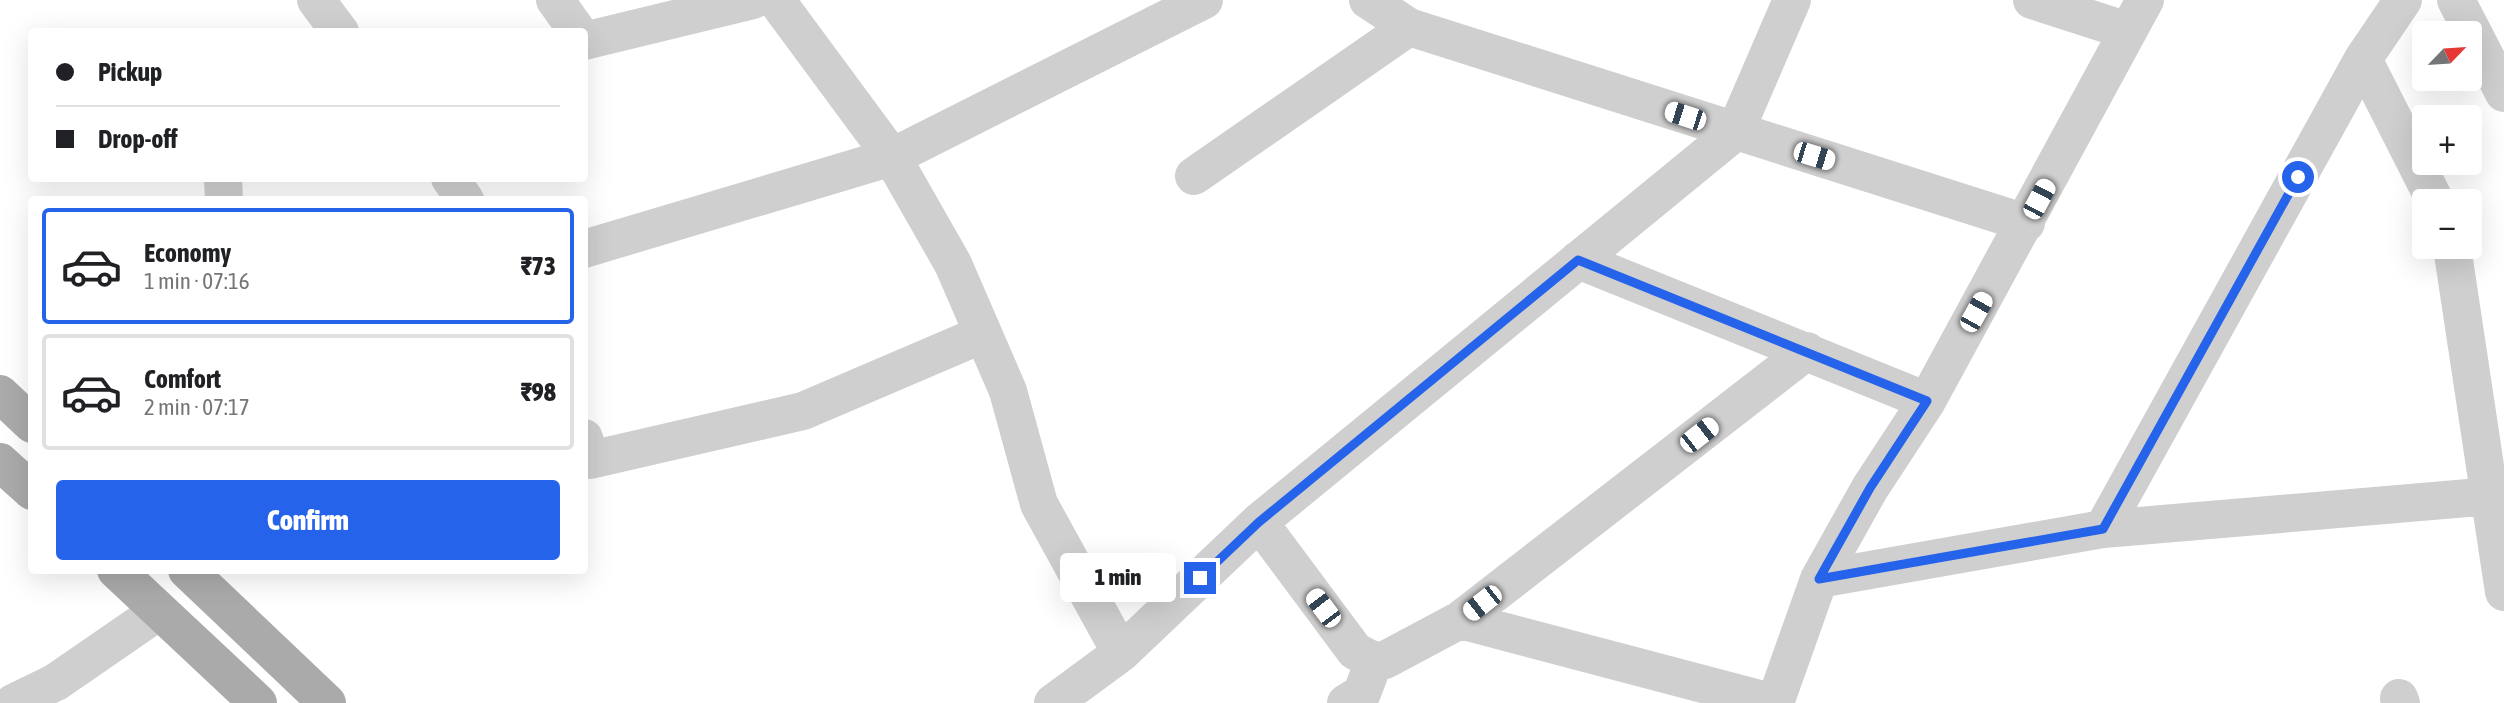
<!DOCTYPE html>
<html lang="en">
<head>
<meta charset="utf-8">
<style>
  :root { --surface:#fff; --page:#f6f6f6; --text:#202124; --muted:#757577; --line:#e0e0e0; --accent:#2563eb }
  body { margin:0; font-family:"Asap Condensed",sans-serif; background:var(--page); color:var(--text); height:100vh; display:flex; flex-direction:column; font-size:26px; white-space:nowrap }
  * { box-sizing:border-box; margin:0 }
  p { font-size:23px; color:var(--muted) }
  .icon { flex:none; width:38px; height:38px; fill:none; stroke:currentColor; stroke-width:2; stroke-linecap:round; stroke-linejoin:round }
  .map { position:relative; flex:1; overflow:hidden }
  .panel { position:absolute; left:28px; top:196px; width:560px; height:378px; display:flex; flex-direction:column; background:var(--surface); border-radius:7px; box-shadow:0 7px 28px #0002 }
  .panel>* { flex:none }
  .guide { position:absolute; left:28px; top:28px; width:560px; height:154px; border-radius:7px; box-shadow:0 7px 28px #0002; display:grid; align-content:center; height:154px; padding:0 28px; background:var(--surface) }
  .needle { width:46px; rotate:65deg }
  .buttons { position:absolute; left:2412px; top:21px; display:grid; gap:14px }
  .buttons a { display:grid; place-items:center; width:70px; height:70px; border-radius:7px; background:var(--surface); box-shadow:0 7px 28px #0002; font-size:35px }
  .end { position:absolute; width:32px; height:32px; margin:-16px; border:9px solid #2563eb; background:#fff; box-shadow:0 0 0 4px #fff }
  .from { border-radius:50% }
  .bubble { position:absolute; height:49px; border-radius:7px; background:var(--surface); box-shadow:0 7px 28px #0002; font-size:23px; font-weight:800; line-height:49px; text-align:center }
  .car { position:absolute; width:21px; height:42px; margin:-21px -10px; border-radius:9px; box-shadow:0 0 5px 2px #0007; background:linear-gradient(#fff 24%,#345 0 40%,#fff 0 76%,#345 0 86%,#fff 0) }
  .guide b { display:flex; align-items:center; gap:24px; height:66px; font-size:26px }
  .guide b+b { border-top:2px solid var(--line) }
  .guide i { width:18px; height:18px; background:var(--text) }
  ul { padding:12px 0 0; list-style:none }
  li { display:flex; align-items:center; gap:21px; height:116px; margin:0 14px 10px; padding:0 14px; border:4px solid var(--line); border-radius:7px }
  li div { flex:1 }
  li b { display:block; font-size:26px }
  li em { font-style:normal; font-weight:800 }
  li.selected { border-color:var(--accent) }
  li>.icon { width:63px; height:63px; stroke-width:1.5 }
  .cta { display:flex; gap:14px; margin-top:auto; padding:14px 28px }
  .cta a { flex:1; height:80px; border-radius:7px; background:var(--accent); color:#fff; font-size:28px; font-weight:800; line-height:80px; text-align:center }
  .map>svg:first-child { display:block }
</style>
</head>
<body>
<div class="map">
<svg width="2504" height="703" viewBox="0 0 2504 703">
  <rect width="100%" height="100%" fill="#fff"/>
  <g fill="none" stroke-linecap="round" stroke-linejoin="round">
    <!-- minor -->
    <path stroke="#cfcfcf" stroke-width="38" d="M316 0 340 32
      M555 0 578 32
      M776 0 892 157 953 264 1008 391 1039 504 1121 653
      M1368 0 1409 27 2026 223
      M2032 0 2128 31
      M2456 0 2504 93
      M584 41 753 0
      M2363 59 2435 201
      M1194 176 1409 27
      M223 178 224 200
      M450 178 465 200
      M2452 247 2504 592
      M584 249 892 157 1204 0
      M1578 260 1927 401
      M584 438 590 460 803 411 983 334
      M1259 522 1355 651 1374 661 1385 660 1460 620 1807 351
      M2103 529 2363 59 2403 0
      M1819 579 2103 529 2504 495
      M1460 620 1775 703 1819 579 1870 488 1927 401 2145 0
      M2399 698 2401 703
      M13 703 56 682 159 611
      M1053 703 1121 653 1259 522 1735 132 1792 0
      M1346 703 1362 693 1374 661"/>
    <!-- major -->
    <path stroke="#aaa" stroke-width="38" d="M0 394 32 424
      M0 462 32 491
      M116 570 258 703
      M187 570 327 703"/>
  </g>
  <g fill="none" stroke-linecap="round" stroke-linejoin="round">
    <!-- route -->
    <path stroke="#2563eb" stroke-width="9" d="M1200 578 1259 522 1578 260 1927 401 1870 488 1819 579 2103 529 2298 177"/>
  </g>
</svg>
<div class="buttons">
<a><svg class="needle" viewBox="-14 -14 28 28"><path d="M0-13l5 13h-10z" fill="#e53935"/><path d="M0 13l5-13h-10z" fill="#757577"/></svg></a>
<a>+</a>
<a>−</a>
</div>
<i class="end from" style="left:2298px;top:177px"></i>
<i class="end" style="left:1200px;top:578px"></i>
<div class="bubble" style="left:1060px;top:553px;width:116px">1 min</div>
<i class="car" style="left:1685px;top:116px;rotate:288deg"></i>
<i class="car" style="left:1814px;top:156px;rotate:107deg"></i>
<i class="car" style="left:2039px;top:199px;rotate:28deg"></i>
<i class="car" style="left:1976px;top:312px;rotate:29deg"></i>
<i class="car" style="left:1699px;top:435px;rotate:52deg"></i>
<i class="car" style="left:1482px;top:603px;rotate:232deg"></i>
<i class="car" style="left:1323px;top:608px;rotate:323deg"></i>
<div class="guide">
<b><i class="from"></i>Pickup</b>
<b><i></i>Drop-off</b>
</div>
<section class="panel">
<ul>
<li class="selected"><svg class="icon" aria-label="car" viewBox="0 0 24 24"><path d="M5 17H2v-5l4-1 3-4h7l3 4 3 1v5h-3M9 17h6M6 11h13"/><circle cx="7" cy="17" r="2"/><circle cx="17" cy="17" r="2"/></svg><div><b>Economy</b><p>1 min · 07:16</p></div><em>₹73</em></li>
<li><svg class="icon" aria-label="car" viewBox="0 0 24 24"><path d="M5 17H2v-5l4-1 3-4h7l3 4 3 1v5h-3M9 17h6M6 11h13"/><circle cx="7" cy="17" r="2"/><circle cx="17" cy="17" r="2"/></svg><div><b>Comfort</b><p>2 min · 07:17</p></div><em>₹98</em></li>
</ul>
<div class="cta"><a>Confirm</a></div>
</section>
</div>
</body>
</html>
